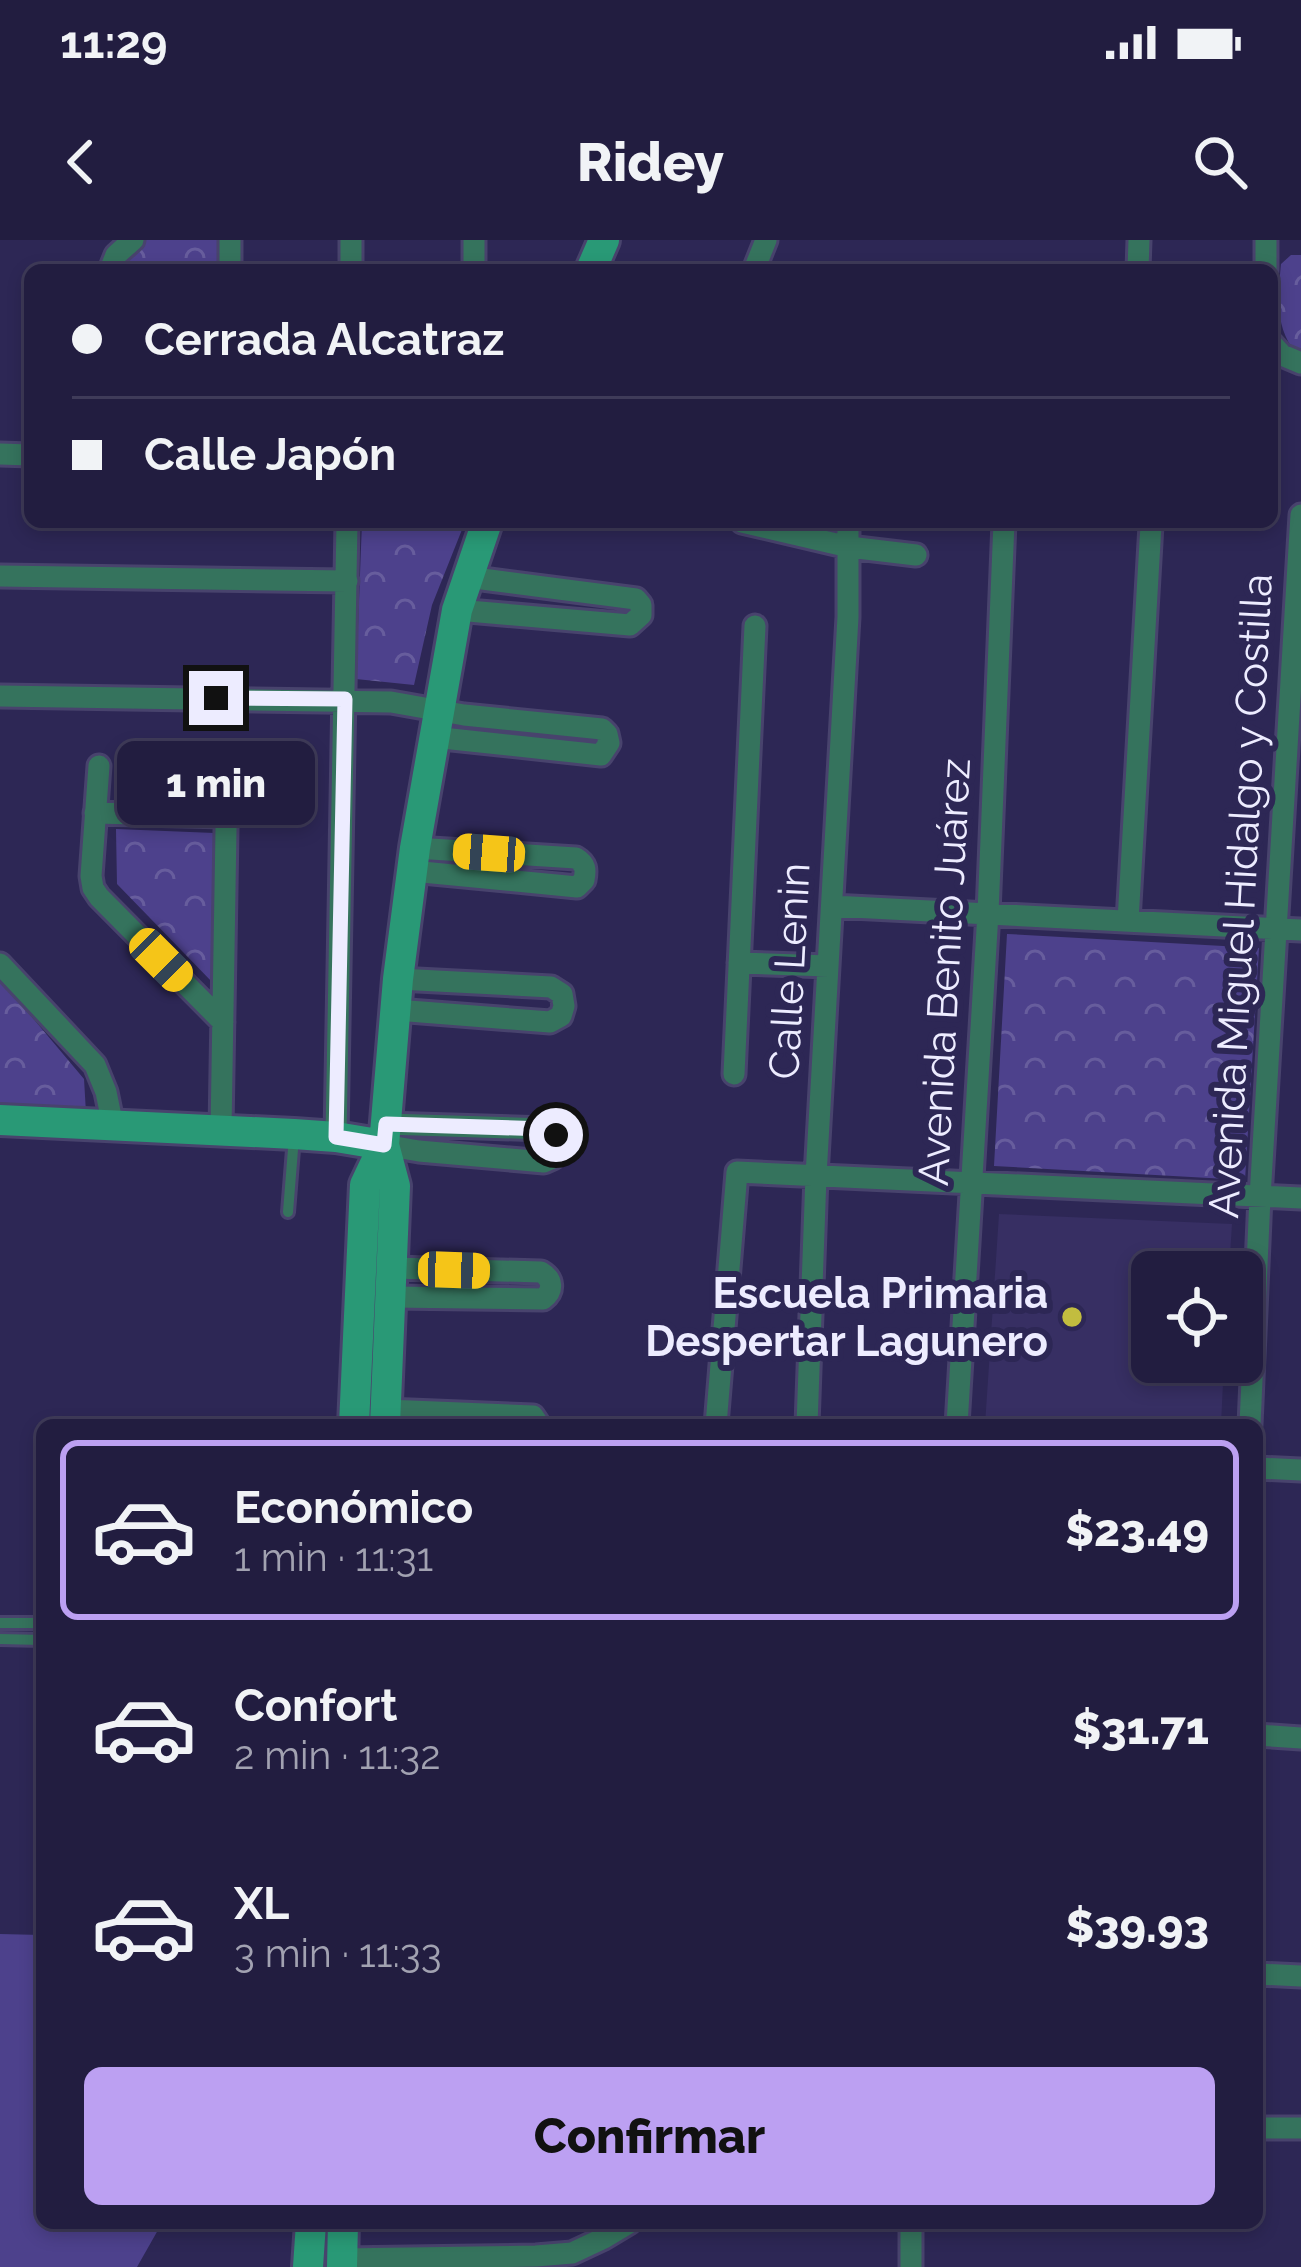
<!DOCTYPE html>
<html lang="es">
<head>
<meta charset="utf-8">
<style>
  :root { --surface:#221d40; --page:#2e2a4b; --text:#f1f3f6; --muted:#a2a2b1; --line:#3f3b59; --accent:#bca0f2 }
  body { margin:0; font-family:Raleway,sans-serif; background:var(--page); color:var(--text); height:100vh; display:flex; flex-direction:column; font-size:45px; white-space:nowrap }
  * { box-sizing:border-box; margin:0 }
  p { font-size:39px; color:var(--muted) }
  .icon { flex:none; width:66px; height:66px; fill:none; stroke:currentColor; stroke-width:2; stroke-linecap:round; stroke-linejoin:round }
  .map { position:relative; flex:1; overflow:hidden }
  .panel { position:absolute; left:36px; top:1179px; width:1227px; height:810px; display:flex; flex-direction:column; background:var(--surface); border-radius:18px; box-shadow:0 6px 18px #0003,0 0 0 3px var(--line) }
  .panel>* { flex:none }
  .top-card { position:absolute; left:24px; top:24px; width:1254px; height:264px; border-radius:18px; box-shadow:0 6px 18px #0003,0 0 0 3px var(--line); display:grid; align-content:center; height:264px; padding:0 48px; background:var(--surface) }
  .fabs { position:absolute; left:1131px; top:1011px; display:grid; gap:24px }
  .fabs a { display:grid; place-items:center; width:132px; height:132px; border-radius:18px; background:var(--surface); box-shadow:0 6px 18px #0003,0 0 0 3px var(--line); font-size:60px }
  .end { position:absolute; width:54px; height:54px; margin:-27px; border:15px solid #edecff; background:#111; box-shadow:0 0 0 6px #111 }
  .from { border-radius:50% }
  .bubble { position:absolute; height:84px; border-radius:18px; background:var(--surface); box-shadow:0 6px 18px #0003,0 0 0 3px var(--line); font-size:39px; font-weight:800; line-height:84px; text-align:center }
  .car { position:absolute; width:36px; height:72px; margin:-36px -18px; border-radius:15px; box-shadow:0 0 9px 3px #0007; background:linear-gradient(#f5c518 24%,#345 0 40%,#f5c518 0 76%,#345 0 86%,#f5c518 0) }
  .top-card b { display:flex; align-items:center; gap:42px; height:114px; font-size:45px }
  .top-card b+b { border-top:3px solid var(--line) }
  .top-card i { width:30px; height:30px; background:var(--text) }
  ul { padding:21px 0 0; list-style:none }
  li { display:flex; align-items:center; gap:36px; height:180px; margin:0 24px 18px; padding:0 24px; border:6px solid transparent; border-radius:18px }
  li div { flex:1 }
  li b { display:block; font-size:45px }
  li em { font-style:normal; font-weight:800 }
  li.on { border-color:var(--accent) }
  li>.icon { width:108px; height:108px; stroke-width:1.5 }
  .action { display:flex; gap:24px; margin-top:auto; padding:24px 48px }
  .action a { flex:1; height:138px; border-radius:18px; background:var(--accent); color:#111; font-size:48px; font-weight:800; line-height:138px; text-align:center }
  .status { display:flex; justify-content:space-between; align-items:center; height:84px; padding:0 60px; background:var(--surface); direction:ltr }
  .status svg { height:33px; fill:currentColor }
  header { display:flex; justify-content:space-between; align-items:center; height:156px; padding:0 48px; background:var(--surface); font-size:54px; font-weight:800 }
  .map>svg:first-child { display:block }
</style>
</head>
<body>
<div class="status"><b>11:29</b><svg viewBox="0 0 49 12"><path d="M0 12V9h3v3zM5 12V6h3v6zM10 12V3h3v9zM15 12V0h3v12zM26 1h20v11H26zM47 4h2v5h-2z"/></svg></div>
<header><svg class="icon" aria-label="back" viewBox="0 0 24 24"><path d="M15 5l-7 7 7 7"/></svg>Ridey<svg class="icon" aria-label="search" viewBox="0 0 24 24"><circle cx="10" cy="10" r="6"/><path d="M15 15l6 6"/></svg></header>
<div class="map">
<svg width="1301" height="2027" viewBox="0 0 1301 2027">
  <defs>
    <pattern id="park-crowns" width="20" height="18" patternUnits="userSpaceOnUse" patternTransform="scale(3)"><rect width="20" height="18" fill="#4d418c"/><path d="M2 6a3 3 0 1 1 6 0M12 15a3 3 0 1 1 6 0" fill="none" stroke="#675d9d"/></pattern>
  </defs>
  <rect width="100%" height="100%" fill="#2d2755"/>
  <!-- built -->
  <path fill="#372f63" d="M999 974 1232 984 1229 1032H1152V1122H1224L1221 1185H985Z"/>
  <!-- park -->
  <path fill="url(#park-crowns)" d="M143 0H224V30H117Z
    M1291 15H1301V109L1292 108C1275 82 1278 55 1281 24Z
    M362 282H465L432 365 414 445 356 439Z
    M116 589 214 593V744L117 644Z
    M1007 694 1259 708 1245 940 994 926Z
    M0 739 84 839 86 873 0 867Z"/>
  <!-- pitch -->
  <path fill="#4d418c" d="M0 1694 42 1695V1983H162L137 2027H0Z"/>
  <g fill="none" stroke-linecap="round" stroke-linejoin="round">
    <defs>
      <path id="lane" d="M288 972 294 897
        M0 1383H42
        M0 1399 42 1400"/>
      <path id="street" d="M110 30 116 15 133 0
        M230 30V0
        M351 30V0
        M474 30V0
        M754 30 766 0
        M1138 30 1139 0
        M1266 30V0
        M1272 104 1282 115 1301 123
        M0 214 30 215
        M742 282 849 307 916 315
        M0 336 347 341
        M457 370 630 385 641 375V365L636 359 467 337
        M0 456 391 462 464 475 602 489 607 494 609 503 601 515 433 497
        M99 526 91 636 93 648 99 657 223 782
        M95 573 226 576
        M412 631 577 647 584 640C586 630 586 624 576 618L415 608
        M832 666 1301 690
        M1128 681 1151 285
        M739 723 828 726
        M0 724 95 825 106 852 113 886
        M396 770 550 782 561 776 564 766 562 754 551 747 398 739
        M734 834 755 386
        M221 890 227 529
        M336 897 347 282
        M384 905 419 911 544 922 553 918 559 908 556 895 546 889 386 884
        M392 1057 543 1059C554 1051 553 1039 541 1032L393 1028
        M386 1170 533 1176 539 1185
        M716 1185 737 932 1301 958
        M807 1185 816 936 848 377V282
        M957 1185 988 673 1004 282
        M1250 1185 1260 957 1301 275
        M1257 1228 1301 1230
        M1257 1495 1301 1498
        M1257 1734 1301 1736
        M1257 1888H1301
        M911 1983V2027
        M341 2019 536 2016 572 2013 604 1998 629 1983"/>
      <path id="secondary" d="M591 30 604 0
        M0 880 294 894 336 897 384 905
        M354 1185 365 945 384 905
        M385 1185 395 946 384 905 398 739 415 608 457 370 487 282
        M308 2027 311 1983
        M342 2027 343 1983"/>
    </defs>
    <!-- lane casing -->
    <use href="#lane" stroke="#48436d" stroke-width="16"/>
    <!-- street casing -->
    <use href="#street" stroke="#48436d" stroke-width="27"/>
    <!-- secondary casing -->
    <use href="#secondary" stroke="#48436d" stroke-width="36"/>
    <!-- lane -->
    <use href="#lane" stroke="#35735d" stroke-width="10"/>
    <!-- street -->
    <use href="#street" stroke="#35735d" stroke-width="21"/>
    <!-- secondary -->
    <use href="#secondary" stroke="#299976" stroke-width="30"/>
  </g>
  <g fill="none" stroke-linecap="round" stroke-linejoin="round">
    <!-- route -->
    <path stroke="#edecff" stroke-width="15" d="M216 458 345 459 336 897 384 905 386 884 546 889 556 895"/>
  </g>
  <!-- markers -->
  <circle fill="#c2bd3f" stroke="#2d2755" stroke-width="4.5" cx="1072" cy="1077" r="12"/>
  <g text-anchor="middle" stroke-width="12" stroke-linejoin="round" paint-order="stroke">
    <!-- street labels -->
    <g font-size="42" fill="#edecff" stroke="#2d2755">
      <text transform="translate(1240 656) rotate(-87)" y="15">Avenida Miguel Hidalgo y Costilla</text>
      <text transform="translate(789 731) rotate(-87)" y="15">Calle Lenin</text>
      <text transform="translate(944 732) rotate(-87)" y="15">Avenida Benito Juárez</text>
    </g>
    <!-- poi labels -->
    <g font-size="42" font-weight="bold" fill="#edecff" stroke="#2d2755" text-anchor="end">
      <text x="1048" y="1068">Escuela Primaria<tspan x="1048" dy="48">Despertar Lagunero</tspan></text>
    </g>
  </g>
</svg>
<div class="fabs">
<a><svg class="icon" aria-label="locate" viewBox="0 0 24 24"><circle cx="12" cy="12" r="6"/><path d="M12 2v4M12 18v4M2 12h4M18 12h4"/></svg></a>
</div>
<i class="end from" style="left:556px;top:895px"></i>
<i class="end" style="left:216px;top:458px"></i>
<div class="bubble" style="left:117px;top:501px;width:198px">1 min</div>
<i class="car" style="left:489px;top:613px;rotate:274deg"></i>
<i class="car" style="left:161px;top:720px;rotate:135deg"></i>
<i class="car" style="left:454px;top:1030px;rotate:92deg"></i>
<div class="top-card">
<b><i class="from"></i>Cerrada Alcatraz</b>
<b><i></i>Calle Japón</b>
</div>
<section class="panel">
<ul>
<li class="on"><svg class="icon" aria-label="car" viewBox="0 0 24 24"><path d="M5 17H2v-5l4-1 3-4h7l3 4 3 1v5h-3M9 17h6M6 11h13"/><circle cx="7" cy="17" r="2"/><circle cx="17" cy="17" r="2"/></svg><div><b>Económico</b><p>1 min · 11:31</p></div><em>$23.49</em></li>
<li><svg class="icon" aria-label="car" viewBox="0 0 24 24"><path d="M5 17H2v-5l4-1 3-4h7l3 4 3 1v5h-3M9 17h6M6 11h13"/><circle cx="7" cy="17" r="2"/><circle cx="17" cy="17" r="2"/></svg><div><b>Confort</b><p>2 min · 11:32</p></div><em>$31.71</em></li>
<li><svg class="icon" aria-label="car" viewBox="0 0 24 24"><path d="M5 17H2v-5l4-1 3-4h7l3 4 3 1v5h-3M9 17h6M6 11h13"/><circle cx="7" cy="17" r="2"/><circle cx="17" cy="17" r="2"/></svg><div><b>XL</b><p>3 min · 11:33</p></div><em>$39.93</em></li>
</ul>
<div class="action"><a>Confirmar</a></div>
</section>
</div>
</body>
</html>
